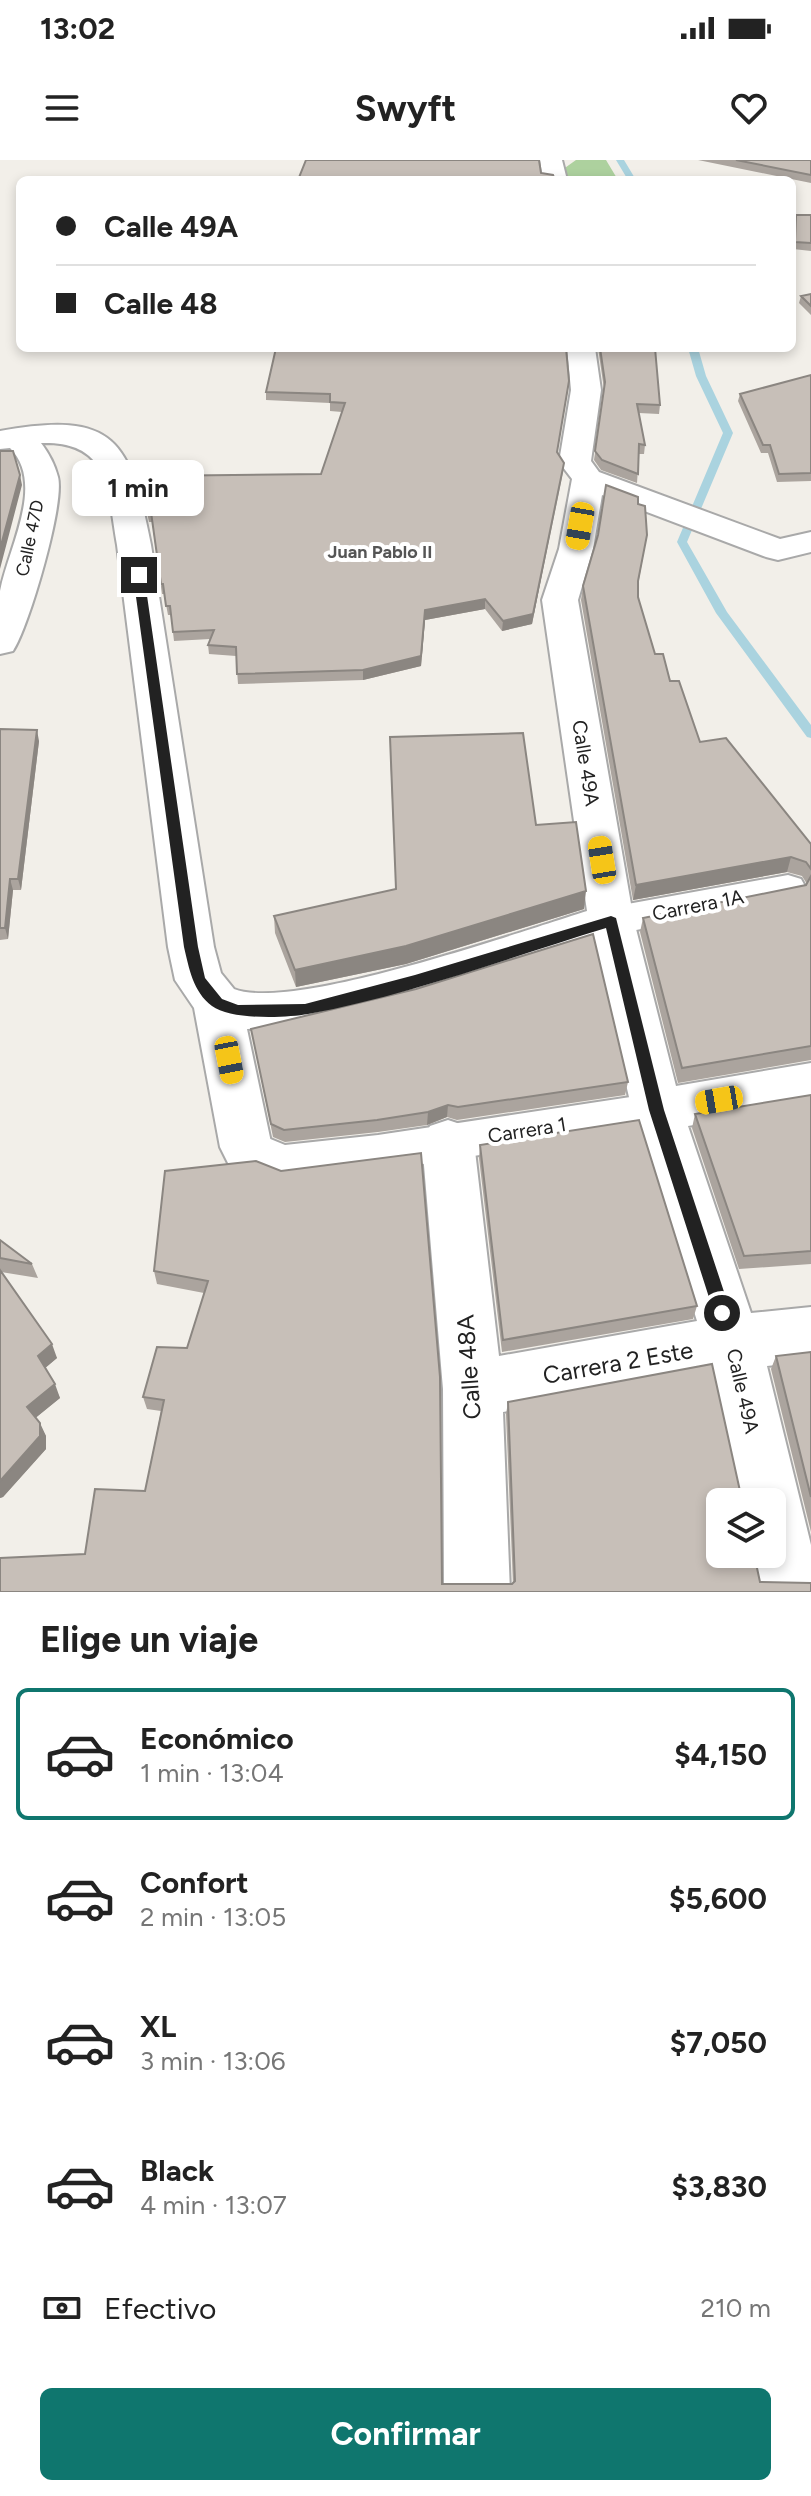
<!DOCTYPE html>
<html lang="es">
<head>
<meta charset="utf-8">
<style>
  :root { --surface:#fff; --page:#f6f6f6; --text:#222; --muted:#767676; --line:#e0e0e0; --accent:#0f766e }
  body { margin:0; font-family:Figtree,sans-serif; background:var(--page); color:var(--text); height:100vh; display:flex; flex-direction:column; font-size:30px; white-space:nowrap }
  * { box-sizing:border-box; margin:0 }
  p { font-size:26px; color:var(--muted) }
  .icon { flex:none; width:44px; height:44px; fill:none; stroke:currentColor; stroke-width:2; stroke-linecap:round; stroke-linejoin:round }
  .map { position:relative; height:1432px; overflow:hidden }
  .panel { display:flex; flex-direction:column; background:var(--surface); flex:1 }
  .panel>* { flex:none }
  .guide { position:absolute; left:16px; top:16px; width:780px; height:176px; border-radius:12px; box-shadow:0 4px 12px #0003; display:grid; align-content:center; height:176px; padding:0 40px; background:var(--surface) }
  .buttons { position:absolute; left:706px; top:1328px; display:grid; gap:16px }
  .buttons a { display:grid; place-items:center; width:80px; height:80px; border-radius:12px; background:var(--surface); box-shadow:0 4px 12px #0003; font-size:40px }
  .end { position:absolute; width:36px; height:36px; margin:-18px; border:10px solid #222; background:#fff; box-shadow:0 0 0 4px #fff }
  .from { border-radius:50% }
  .bubble { position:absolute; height:56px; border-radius:12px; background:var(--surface); box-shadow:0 4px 12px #0003; font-size:26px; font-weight:700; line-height:56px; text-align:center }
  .car { position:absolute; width:24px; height:48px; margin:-24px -12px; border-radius:10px; box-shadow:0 0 6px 2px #0007; background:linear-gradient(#f5c518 24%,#345 0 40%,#f5c518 0 76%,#345 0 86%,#f5c518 0) }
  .guide b { display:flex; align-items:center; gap:28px; height:76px; font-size:30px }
  .guide b+b { border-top:2px solid var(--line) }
  .guide i { width:20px; height:20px; background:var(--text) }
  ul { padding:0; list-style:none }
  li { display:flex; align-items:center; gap:24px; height:132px; margin:0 16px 12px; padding:0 24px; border:4px solid transparent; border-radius:12px }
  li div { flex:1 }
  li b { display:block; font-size:30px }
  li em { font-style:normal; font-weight:700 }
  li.on { border-color:var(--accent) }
  li>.icon { width:72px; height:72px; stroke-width:1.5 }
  h2 { padding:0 40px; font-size:36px; line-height:96px }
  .pay { display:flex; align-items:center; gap:20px; height:88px; padding:0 40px; font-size:30px }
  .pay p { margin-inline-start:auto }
  .action { display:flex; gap:16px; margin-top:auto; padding:16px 40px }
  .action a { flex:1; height:92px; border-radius:12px; background:var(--accent); color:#fff; font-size:32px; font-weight:700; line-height:92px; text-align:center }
  .status { display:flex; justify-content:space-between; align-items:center; height:56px; padding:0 40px; background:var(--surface); direction:ltr }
  .status svg { height:22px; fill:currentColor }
  header { display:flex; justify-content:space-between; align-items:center; height:104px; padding:0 40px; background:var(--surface); font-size:36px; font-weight:700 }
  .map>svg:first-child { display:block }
</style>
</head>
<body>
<div class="status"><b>13:02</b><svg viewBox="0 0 49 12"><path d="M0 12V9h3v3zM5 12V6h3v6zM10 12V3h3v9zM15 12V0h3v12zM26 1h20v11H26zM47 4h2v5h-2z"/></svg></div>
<header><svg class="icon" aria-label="menu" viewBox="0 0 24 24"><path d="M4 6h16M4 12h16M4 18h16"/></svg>Swyft<svg class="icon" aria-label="heart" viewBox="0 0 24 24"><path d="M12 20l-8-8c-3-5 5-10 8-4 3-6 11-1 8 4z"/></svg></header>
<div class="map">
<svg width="811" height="1432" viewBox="0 0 811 1432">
  <rect width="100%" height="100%" fill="#f2efe9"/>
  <!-- forest -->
  <path fill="#add19e" d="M576 0H606L618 20H565L562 10Z"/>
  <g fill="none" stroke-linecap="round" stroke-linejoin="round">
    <!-- stream -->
    <path fill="#aad3df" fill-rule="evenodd" d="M616 0H624L636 20H628Z
      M688 188H698L706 216 733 273 687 382 727 452 811 565V578L807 577 716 453 677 382 723 273 696 216Z"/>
    <defs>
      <path id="pedestrian" d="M788 715 801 719 806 728 801 737 611 775 598 771 592 761 598 751 611 747Z
        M657 933 672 938 678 950 672 962 657 967 378 1011 282 1022 231 1000 225 987 231 974 246 969 285 985 378 975Z"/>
      <path id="minor" d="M540 0H562L567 20H543Z
        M567 188H595L601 230 591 301 599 312 780 379 811 372V392L778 400 766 397 602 335 593 389 578 440 634 761 676 926 811 903V945L688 966 751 1153 811 1147V1201L767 1206 811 1385V1432H757L749 1394H772V1342H738L710 1213 503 1252 510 1432H444L443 1229 422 982 430 966 448 960 466 966 474 982 499 1196 697 1161 632 950 593 783 415 839 305 868 247 869 272 987 264 1003 246 1009 228 1003 220 987 194 848 175 820 168 787 117 385C107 330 111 281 41 283 48 292 55 305 58 317 65 343 29 467 13 491L0 494C0 474 0 451 0 431 8 388 46 324 10 288L0 289V271C115 250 130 280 151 385L214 787 221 813 234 829C292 852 519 772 587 751L542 440 559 389 572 319 559 302 571 230Z"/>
    </defs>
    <!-- pedestrian casing -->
    <use href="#pedestrian" stroke="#a9a9a9" stroke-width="4"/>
    <!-- minor casing -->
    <use href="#minor" stroke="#a9a9a9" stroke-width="4"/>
    <!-- pedestrian -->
    <use href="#pedestrian" fill="#fff" fill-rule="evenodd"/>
    <!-- minor -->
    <use href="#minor" fill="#fff" fill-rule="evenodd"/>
  </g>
  <!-- wall -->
  <path fill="#aba49e" d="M698 0H811V23Z
    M796 55H811V91L793 89Z
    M811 134V155L799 143 801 136Z
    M598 188H655L660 245 659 254 639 253 645 285 644 294H639L637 323 601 310 594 300 604 229Z
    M811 215V321L777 322 768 293H761L738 241 740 234Z
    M568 230 557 293 563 312 532 464 502 471 485 449 425 460 421 506 363 520 238 524 236 496 209 494 208 485 210 479 174 481 171 455H168L164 434H162L152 362H149L144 338 321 314 342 252 330 251V243L266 240V232Z
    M638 344 647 375 638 425V437L655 494 670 521 700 582 811 684V900L678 923 640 772 643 758 806 725 807 724 802 716 787 712 633 740 581 440 583 426Z
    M0 569 39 581 21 730H13L8 779 0 780Z
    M390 594 536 665 584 749 406 804 296 827 275 773 274 756 396 730Z
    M251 869 628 922 625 935 457 960 447 957 427 965 378 972 285 982 273 977Z
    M811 935V1104L739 1109 692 968 695 954Z
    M480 985 697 1146 693 1159 502 1192 479 998Z
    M421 993 440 1217 442 1424H512L513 1423 506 1254 508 1242 712 1204 740 1331 774 1334 775 1380 772 1385V1342H720V1394H754L760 1422 811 1423V1432H0V1398L85 1394 95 1329 145 1331 161 1251 147 1249 143 1237 157 1187 187 1188 204 1133 157 1124 154 1111 165 1011 256 1001 281 1011Z
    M0 1080 32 1104 38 1118 1 1112 57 1198 45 1208 60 1238 35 1258 46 1276V1289L3 1337 0 1338Z
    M811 1192V1372L771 1209 776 1196Z"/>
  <!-- shaded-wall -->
  <path fill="#8b8681" d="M564 303 532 464 502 471 503 461Z
    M20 315 22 325 0 409V389Z
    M485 439V449L425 460 421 506 363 520V510L425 450Z
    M37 570 39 581 21 730 18 719Z
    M791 697 787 712 633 740 636 725Z
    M10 719 13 730 8 779 5 768Z
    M586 731 584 749 406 804 296 827 295 810Z
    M448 945 447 957 427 965 428 952Z
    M52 1184 57 1198 44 1209 38 1196Z
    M55 1224 60 1238 33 1260 27 1247Z
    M40 1263 46 1276V1289L3 1337 0 1338V1321Z"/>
  <!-- building -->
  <path fill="#c7bfb8" stroke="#8b8681" stroke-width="2" d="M306 0H539L541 13 553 15 555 20H298Z
    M736 0H811V15Z
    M796 55H811V83L795 82Z
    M811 134V146L801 136Z
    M276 188H566L569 221 557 292 564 303 533 454 503 461 485 439 425 450 421 496 363 510 237 514 236 487 208 485 214 470 173 472 170 446H166L163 424H161L151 352H148L144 338 145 316 321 314 345 243 330 242V234L266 232Z
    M600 188H655L660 245 637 244 645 285 639 284 638 314 602 300 595 291 605 222Z
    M811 215V313L779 314 770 285H763L740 234Z
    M0 291H13L20 315 0 389Z
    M606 325 638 337V344L645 346 647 375 638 421V437L655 494H663L670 521H679L700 582 726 578 811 684V709L806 702 791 697 636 725 583 426 598 375Z
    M0 569 37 570 18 719H10L5 768H0Z
    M523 573 536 665 576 662 586 731 406 786 295 810 274 756 396 729 390 577Z
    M811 716V886L682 908 643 758 806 725Z
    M593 774 628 922 458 947 448 945 428 952 377 960 284 970 271 964 251 869 416 829Z
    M811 935V1091L744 1096 695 954Z
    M639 960 697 1146 503 1180 480 985Z
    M421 993 440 1217 442 1424H512L515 1421 508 1242 712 1204 740 1331 774 1334 775 1380H772V1342H720V1394H754L760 1422 811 1423V1432H0V1398L85 1394 95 1329 145 1331 164 1240 143 1237 157 1187 187 1188 208 1121 154 1111 165 1011 256 1001 281 1011Z
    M0 1080 32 1104 0 1098Z
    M0 1110 52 1184 38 1196 55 1224 27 1247 40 1263V1276L0 1321Z
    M811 1192V1337L776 1196Z"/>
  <!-- route -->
  <path fill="#222" d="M139 412 144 415 198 787 205 818 222 839 238 845 305 844 415 815 611 756 616 758 664 950 731 1153 728 1159 722 1161 714 1153 649 950 606 768C508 798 409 835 308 854 286 858 230 860 212 846 193 832 189 808 184 787L133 415Z"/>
  <g text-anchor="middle" stroke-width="8" stroke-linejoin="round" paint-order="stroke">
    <!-- far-street labels -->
    <g font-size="18" fill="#222" stroke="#fff">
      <text transform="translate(30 378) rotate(-78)" y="6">Calle 47D</text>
    </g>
    <!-- far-neighbourhood labels -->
    <g font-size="18" font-weight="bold" fill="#555" stroke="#fff">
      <text x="380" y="398">Juan Pablo II</text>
    </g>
    <!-- street labels -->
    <g font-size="20" fill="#222" stroke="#fff">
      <text transform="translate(586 603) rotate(81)" y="7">Calle 49A</text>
      <text transform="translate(698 745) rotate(-11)" y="7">Carrera 1A</text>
      <text transform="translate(527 970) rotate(-9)" y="7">Carrera 1</text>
      <text transform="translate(743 1231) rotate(77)" y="7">Calle 49A</text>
    </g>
    <!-- near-street labels -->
    <g font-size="24" fill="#222" stroke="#fff">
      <text transform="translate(618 1203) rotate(-10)" y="8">Carrera 2 Este</text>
      <text transform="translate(469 1207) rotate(-94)" y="8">Calle 48A</text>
    </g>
  </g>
</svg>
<div class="buttons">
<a><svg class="icon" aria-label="layers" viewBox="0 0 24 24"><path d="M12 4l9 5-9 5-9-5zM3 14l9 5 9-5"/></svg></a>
</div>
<i class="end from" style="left:722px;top:1153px"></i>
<i class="end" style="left:139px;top:415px"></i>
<div class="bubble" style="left:72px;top:300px;width:132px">1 min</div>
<i class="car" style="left:580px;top:366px;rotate:190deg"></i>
<i class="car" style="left:602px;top:700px;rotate:351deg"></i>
<i class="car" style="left:229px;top:900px;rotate:169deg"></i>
<i class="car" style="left:719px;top:940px;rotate:260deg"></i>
<div class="guide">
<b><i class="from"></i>Calle 49A</b>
<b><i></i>Calle 48</b>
</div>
</div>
<section class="panel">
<h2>Elige un viaje</h2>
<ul>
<li class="on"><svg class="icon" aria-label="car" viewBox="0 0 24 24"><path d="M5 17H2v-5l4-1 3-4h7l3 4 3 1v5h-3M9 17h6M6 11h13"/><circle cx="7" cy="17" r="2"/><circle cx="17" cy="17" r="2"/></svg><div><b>Económico</b><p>1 min · 13:04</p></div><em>$4,150</em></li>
<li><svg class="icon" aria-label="car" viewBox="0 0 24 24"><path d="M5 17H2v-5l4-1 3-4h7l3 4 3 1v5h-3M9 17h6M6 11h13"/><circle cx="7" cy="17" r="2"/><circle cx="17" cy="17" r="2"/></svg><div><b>Confort</b><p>2 min · 13:05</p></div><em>$5,600</em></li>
<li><svg class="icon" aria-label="car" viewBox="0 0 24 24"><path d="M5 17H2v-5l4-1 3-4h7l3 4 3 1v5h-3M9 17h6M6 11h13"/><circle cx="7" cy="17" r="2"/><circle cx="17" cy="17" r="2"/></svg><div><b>XL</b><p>3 min · 13:06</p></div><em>$7,050</em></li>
<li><svg class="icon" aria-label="car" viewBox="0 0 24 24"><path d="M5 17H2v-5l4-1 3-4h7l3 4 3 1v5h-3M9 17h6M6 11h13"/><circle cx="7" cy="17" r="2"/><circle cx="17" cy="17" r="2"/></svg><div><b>Black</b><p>4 min · 13:07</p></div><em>$3,830</em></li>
</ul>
<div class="pay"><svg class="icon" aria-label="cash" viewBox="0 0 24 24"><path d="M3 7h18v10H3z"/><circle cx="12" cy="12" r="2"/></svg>Efectivo<p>210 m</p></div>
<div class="action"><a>Confirmar</a></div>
</section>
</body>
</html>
